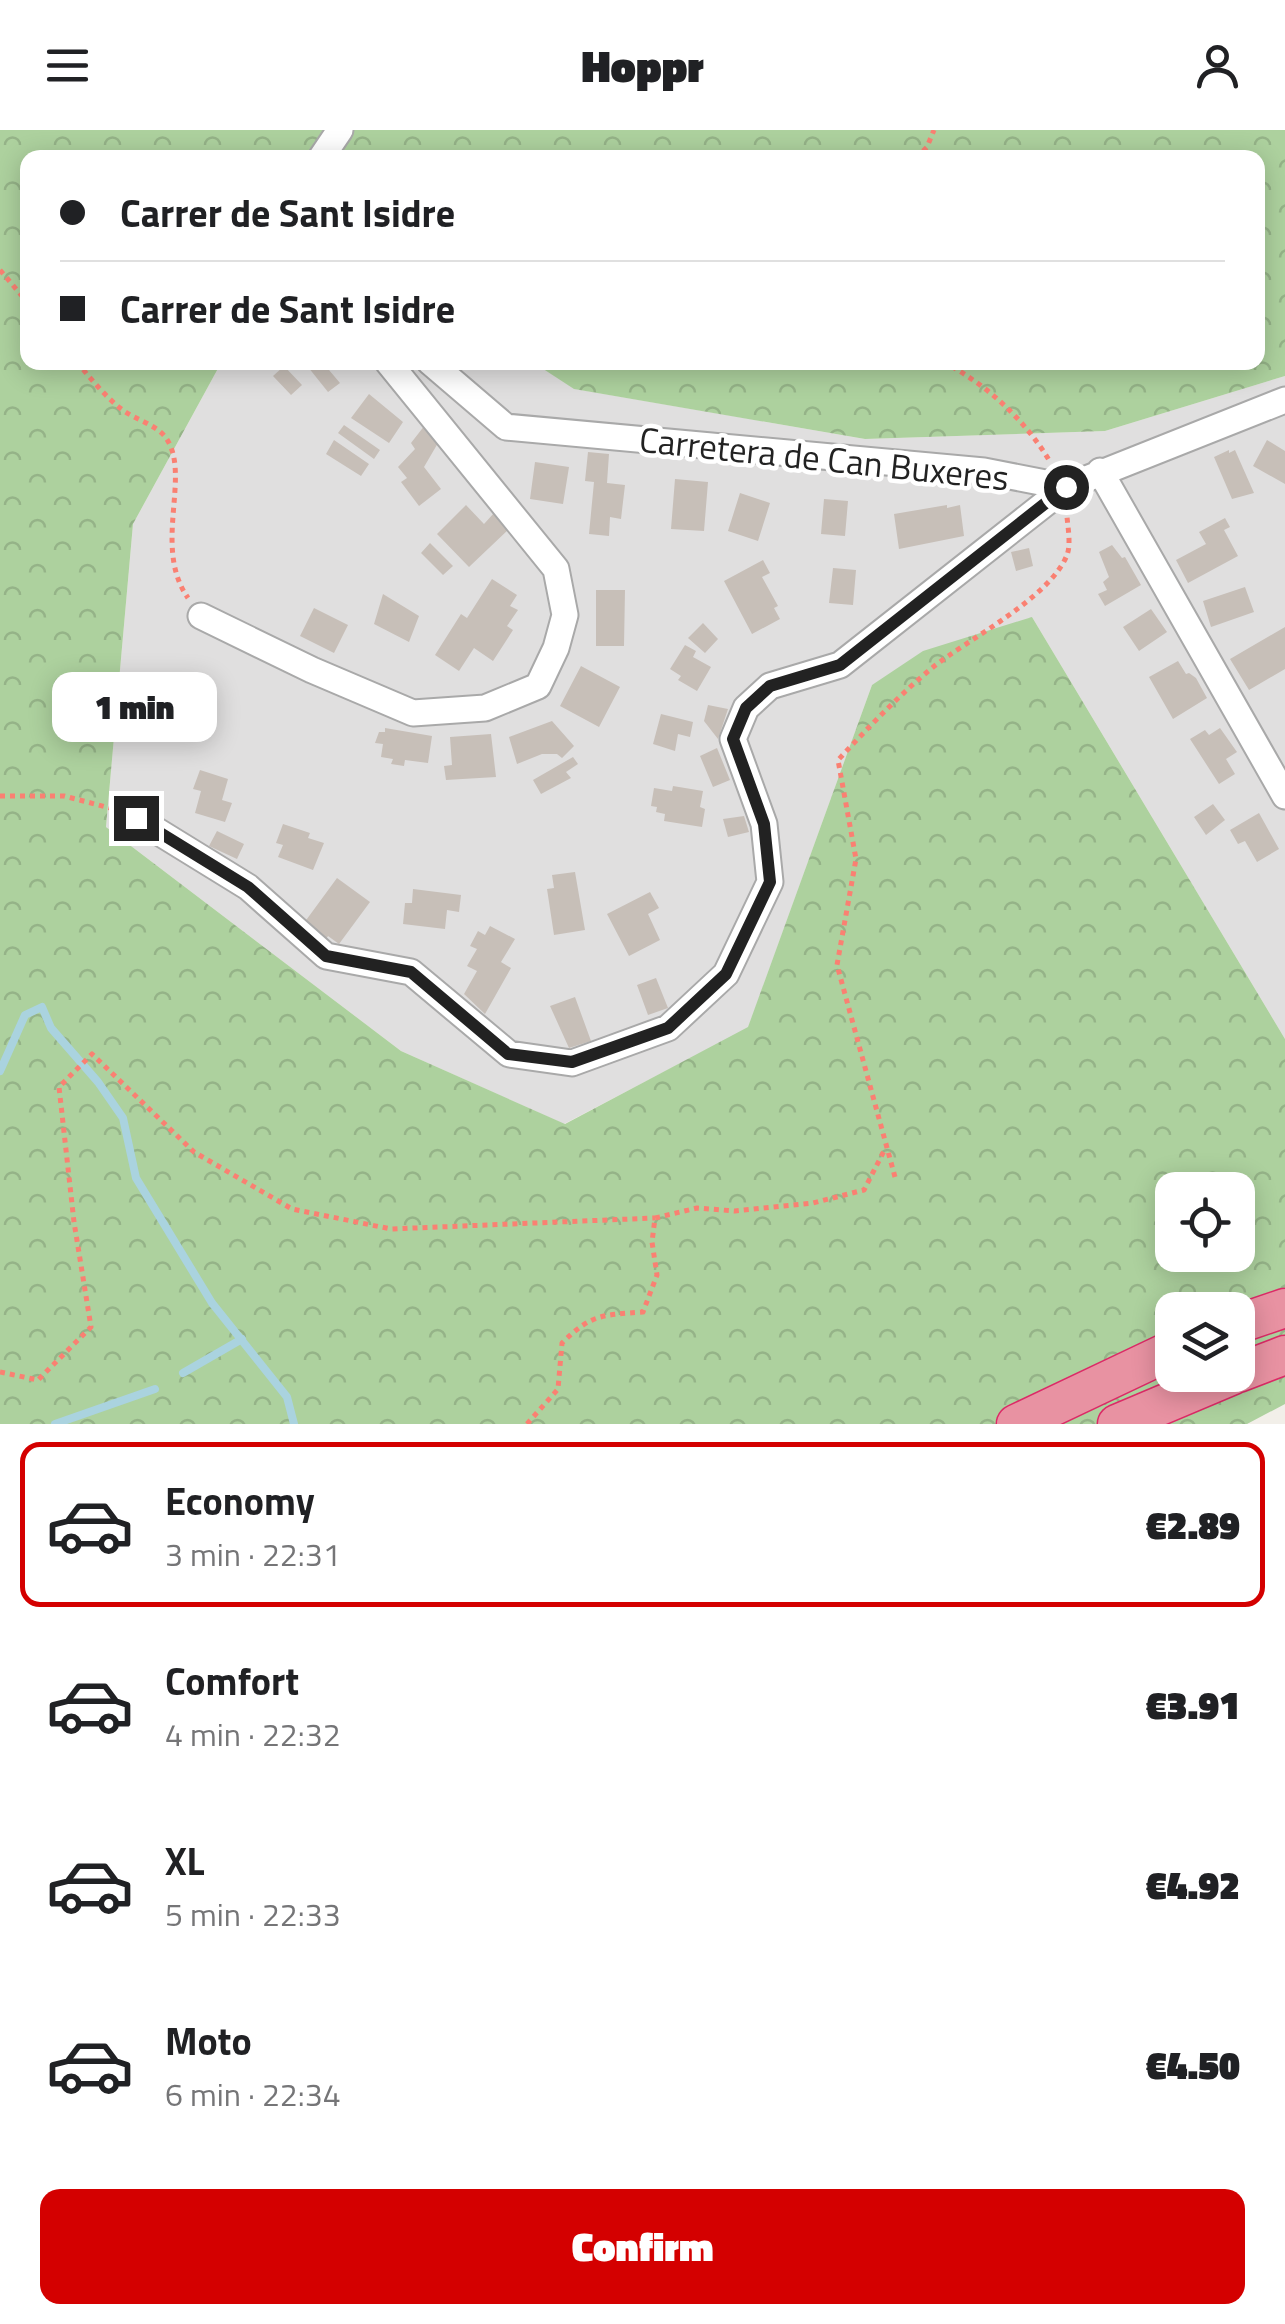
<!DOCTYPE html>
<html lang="en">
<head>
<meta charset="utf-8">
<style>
  :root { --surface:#fff; --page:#f6f6f6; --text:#202124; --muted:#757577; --line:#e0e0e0; --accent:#d40000 }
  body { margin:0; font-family:"Titillium Web",sans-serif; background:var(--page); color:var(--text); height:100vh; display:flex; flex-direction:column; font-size:38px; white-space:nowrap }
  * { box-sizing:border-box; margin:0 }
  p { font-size:32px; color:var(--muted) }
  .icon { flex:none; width:55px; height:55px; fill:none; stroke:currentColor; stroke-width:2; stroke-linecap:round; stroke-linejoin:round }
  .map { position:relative; height:1294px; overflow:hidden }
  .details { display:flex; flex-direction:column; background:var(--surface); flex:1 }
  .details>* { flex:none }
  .top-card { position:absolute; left:20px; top:20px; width:1245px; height:220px; border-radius:20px; box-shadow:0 5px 25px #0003; display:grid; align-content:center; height:220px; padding:0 40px; background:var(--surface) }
  .buttons { position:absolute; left:1155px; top:1042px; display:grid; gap:20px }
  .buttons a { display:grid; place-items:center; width:100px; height:100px; border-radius:20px; background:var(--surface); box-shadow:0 5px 25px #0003; font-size:50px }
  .end { position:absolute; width:45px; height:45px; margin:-22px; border:12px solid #222; background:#fff; box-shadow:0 0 0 5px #fff }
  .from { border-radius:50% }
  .bubble { position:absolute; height:70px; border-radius:20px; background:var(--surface); box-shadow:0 5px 25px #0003; font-size:32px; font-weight:800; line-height:70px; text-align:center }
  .top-card b { display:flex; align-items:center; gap:35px; height:95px; font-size:38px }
  .top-card b+b { border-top:2px solid var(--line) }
  .top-card i { width:25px; height:25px; background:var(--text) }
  ul { padding:18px 0 0; list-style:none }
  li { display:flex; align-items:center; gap:30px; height:165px; margin:0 20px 15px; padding:0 20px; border:5px solid transparent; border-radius:20px }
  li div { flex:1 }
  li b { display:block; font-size:38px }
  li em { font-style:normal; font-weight:800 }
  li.on { border-color:var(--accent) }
  li>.icon { width:90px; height:90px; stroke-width:1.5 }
  .button { display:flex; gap:20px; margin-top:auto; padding:20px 40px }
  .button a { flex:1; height:115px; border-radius:20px; background:var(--accent); color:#fff; font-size:40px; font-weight:800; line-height:115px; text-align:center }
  header { display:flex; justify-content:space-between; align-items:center; height:130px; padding:0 40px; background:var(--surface); font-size:45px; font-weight:800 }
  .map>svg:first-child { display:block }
</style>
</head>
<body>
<header><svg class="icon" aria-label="menu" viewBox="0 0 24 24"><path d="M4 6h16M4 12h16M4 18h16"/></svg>Hoppr<svg class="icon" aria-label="person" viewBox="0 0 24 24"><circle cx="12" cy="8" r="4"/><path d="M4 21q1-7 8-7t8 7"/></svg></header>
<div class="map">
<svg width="1285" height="1294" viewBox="0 0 1285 1294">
  <defs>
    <pattern id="forest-crowns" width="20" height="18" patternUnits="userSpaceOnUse" patternTransform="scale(2.5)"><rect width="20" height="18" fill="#add19e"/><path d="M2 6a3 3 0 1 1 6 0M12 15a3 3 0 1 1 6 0" fill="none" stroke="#95b388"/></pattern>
  </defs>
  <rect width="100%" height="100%" fill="#f2efe9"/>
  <!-- residential -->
  <path fill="#e0dfdf" d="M221 233H534L575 259 865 309 1105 301 1285 246V909L1032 487 872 555 748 898 564 994 401 921 106 697 133 394Z"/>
  <!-- forest -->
  <path fill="url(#forest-crowns)" fill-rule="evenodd" d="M0 0H1285V246L1105 301 865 309 574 259 534 233 1258 232V28H28V232L221 233 133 394 106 697 401 921 565 994 748 897 872 555 923 521 1032 487 1285 909V1274L1247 1294H0ZM1172 1060H1238V1125H1172ZM1172 1180H1238V1245H1172Z"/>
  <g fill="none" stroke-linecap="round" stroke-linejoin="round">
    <!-- stream -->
    <path stroke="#aad3df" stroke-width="8" d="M0 941 25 885 42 877 51 898 98 952 123 988 136 1048 212 1173 287 1267 294 1294
      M183 1243 242 1209
      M55 1294 155 1259"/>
  </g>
  <!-- building -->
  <path fill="#c7bfb8" d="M304 232H339L329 240 340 253 328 262Z
    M284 236 302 255 291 265 273 246Z
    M369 264 403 292 389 313 351 288Z
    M344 295 380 320 374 329 338 303Z
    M425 295 438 313 424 337 441 359 419 376 401 352 407 348 398 337 415 319 411 313Z
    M334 310 369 334 361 346 326 324Z
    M1267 310 1285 321V354L1253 336Z
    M1229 320V323L1235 320 1254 363 1232 369 1214 327Z
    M588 322 609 324 607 353 625 355 621 389 610 387 609 406 589 404 594 352 585 351Z
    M535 332 569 337 563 374 530 369Z
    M675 349 708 352 704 401 671 399Z
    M740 363 770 373 758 411 728 401Z
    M824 369 848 371 845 406 821 404Z
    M466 375 484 394 494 383 509 399 469 437 437 404Z
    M947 375V378L960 375 964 406 899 419 894 384Z
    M1225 388 1230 397 1224 400 1238 426 1188 453 1176 430 1206 414 1199 402Z
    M430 413 453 436 443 445 421 423Z
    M1112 415 1122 428 1125 427 1141 455 1105 476 1098 464 1107 460 1103 452 1109 447 1099 422Z
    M1029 418 1033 436 1016 441 1011 422Z
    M763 430 770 443 762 447 778 476 774 478 780 489 752 504 724 451Z
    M833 438 856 440 853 475 829 473Z
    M492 449 517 465 510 476 518 480 507 496 513 500 493 531 474 518 459 541 435 525 461 484 467 488Z
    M1245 457 1254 482 1211 497 1203 471Z
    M596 460H625L624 516H596Z
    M383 464 419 486 409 512 374 494Z
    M314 478 348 495 334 523 300 506Z
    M1151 479 1167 502 1139 521 1123 497Z
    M703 493 718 509 705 523 688 508Z
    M1285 497V539L1249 560 1230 529Z
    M685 515 696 521 693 527 711 537 697 561 678 550 681 546 670 539Z
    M1178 531 1186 544 1189 543 1196 548 1207 568 1173 589 1149 547Z
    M581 536 620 557 599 597 560 576Z
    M708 575 728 579 718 609 704 591Z
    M661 584 693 592 690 607 678 604 675 621 653 614Z
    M552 591 574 616 562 628 557 624H542L517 634 509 607Z
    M385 598 432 606 428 633 405 630 404 636 391 634 393 629 381 627 383 614 375 613 379 602H385Z
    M1220 598 1237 622 1226 629 1235 644 1219 654 1190 609 1205 600 1209 605Z
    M491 604 496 647 446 650 444 636 452 635 450 607Z
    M717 618 730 650 713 657 700 626Z
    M573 627 578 634 566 642 571 648 541 664 533 650Z
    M200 640 228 649 222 670 232 673 225 692 195 683 201 661 193 659Z
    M673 656 703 661 700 677 705 679 702 697 664 691 665 684 656 682 657 677 651 676 654 658 672 661Z
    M1213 674 1225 690 1206 705 1194 687Z
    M1259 683 1279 719 1257 732 1245 711 1238 714 1230 700Z
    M744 686 749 702 728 707 723 689Z
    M283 694 310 703 308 708 324 713 313 740 278 727 283 715 276 713Z
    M217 701 244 714 237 729 209 716Z
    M575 742 585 800 554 805 547 759 554 758 552 745Z
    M337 748 370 772 339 814 328 806 325 811 304 793Z
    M413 759 461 765 459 782 447 780 445 799 403 794 405 773H412Z
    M650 762 659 778 648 784 660 810 629 826 607 784Z
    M490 796 515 809 501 832 511 838 485 884 464 864 477 841 467 836 477 819 470 816 478 801 485 805Z
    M656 848 668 878 648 885 637 855Z
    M575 867 591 911 569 918 550 876Z"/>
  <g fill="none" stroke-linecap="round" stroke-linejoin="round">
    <defs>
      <path id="minor" d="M321 28 340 0
        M430 232 506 297 984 341 1066 357
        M1100 341 1285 666
        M201 486 312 540 413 583 485 578 538 556 556 518 565 485 556 439 388 232
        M136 688 248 757 326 826 411 842 509 924 572 933 668 898 726 844 770 752 764 694 733 609 746 578 770 556 840 535 1066 357 1285 270"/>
      <path id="highway" d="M1238 1194 1285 1178
        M1238 1243 1285 1225
        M1016 1294 1172 1220
        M1117 1294 1233 1245"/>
    </defs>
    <!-- minor casing -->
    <use href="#minor" stroke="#a9a9a9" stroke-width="29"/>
    <!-- highway casing -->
    <use href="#highway" stroke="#dc2a67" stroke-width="41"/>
    <!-- path -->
    <path stroke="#fa8072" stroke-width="5" stroke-dasharray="5 5" stroke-linecap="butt" d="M916 28 927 17 934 0
      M0 140 28 173
      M77 232C90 248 104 265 120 278 133 289 156 294 166 308 192 345 152 417 188 468
      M943 232C985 253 1025 290 1049 330
      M0 666H64L114 679
      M895 1047 837 835 856 729 838 630C868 598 898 566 932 538 968 509 1050 468 1067 425 1071 415 1068 398 1067 387
      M0 1242 38 1250 91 1197 74 1092 59 957 92 924 194 1022 292 1079 391 1099 655 1088
      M527 1294 558 1259 562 1213C591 1184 602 1185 643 1182L657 1145 652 1112 655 1088 697 1078 735 1081 813 1073 864 1060 885 1019"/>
    <!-- minor -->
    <use href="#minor" stroke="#fff" stroke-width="25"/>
    <!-- highway -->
    <use href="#highway" stroke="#e892a2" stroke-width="38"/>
  </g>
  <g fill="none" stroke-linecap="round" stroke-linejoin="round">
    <!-- route -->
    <path stroke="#222" stroke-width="12" d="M136 688 248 757 326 826 411 842 508 924 572 932 668 898 726 844 770 752 764 694 733 609 746 578 770 556 840 535 1066 357"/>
  </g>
  <g text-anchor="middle" stroke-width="9" stroke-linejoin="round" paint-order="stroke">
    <!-- street labels -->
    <g font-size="35" fill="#222" stroke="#fff">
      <text transform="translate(824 329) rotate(6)" y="12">Carretera de Can Buxeres</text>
    </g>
  </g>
</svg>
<div class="buttons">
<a><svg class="icon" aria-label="locate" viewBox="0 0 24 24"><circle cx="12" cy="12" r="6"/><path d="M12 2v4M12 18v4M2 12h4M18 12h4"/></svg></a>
<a><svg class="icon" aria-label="layers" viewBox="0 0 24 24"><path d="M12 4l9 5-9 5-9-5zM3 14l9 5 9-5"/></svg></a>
</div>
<i class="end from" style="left:1066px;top:357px"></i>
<i class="end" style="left:136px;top:688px"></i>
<div class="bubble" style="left:52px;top:542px;width:165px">1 min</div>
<div class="top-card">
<b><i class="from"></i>Carrer de Sant Isidre</b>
<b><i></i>Carrer de Sant Isidre</b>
</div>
</div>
<section class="details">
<ul>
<li class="on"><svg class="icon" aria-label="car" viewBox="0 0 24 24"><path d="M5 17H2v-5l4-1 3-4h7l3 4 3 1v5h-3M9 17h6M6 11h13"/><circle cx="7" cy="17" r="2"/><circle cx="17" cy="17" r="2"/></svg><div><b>Economy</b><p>3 min · 22:31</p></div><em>€2.89</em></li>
<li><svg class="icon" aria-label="car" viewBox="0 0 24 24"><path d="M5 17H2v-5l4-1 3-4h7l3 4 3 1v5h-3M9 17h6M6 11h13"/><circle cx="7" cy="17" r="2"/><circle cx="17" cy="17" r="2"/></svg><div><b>Comfort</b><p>4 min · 22:32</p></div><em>€3.91</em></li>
<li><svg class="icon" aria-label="car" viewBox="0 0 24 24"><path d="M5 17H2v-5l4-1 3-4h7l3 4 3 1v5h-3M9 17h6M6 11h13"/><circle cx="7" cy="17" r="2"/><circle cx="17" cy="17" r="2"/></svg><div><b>XL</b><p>5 min · 22:33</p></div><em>€4.92</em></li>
<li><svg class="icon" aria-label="car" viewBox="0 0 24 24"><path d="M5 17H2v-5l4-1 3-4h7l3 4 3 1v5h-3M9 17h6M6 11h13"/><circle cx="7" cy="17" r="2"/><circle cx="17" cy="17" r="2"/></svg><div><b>Moto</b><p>6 min · 22:34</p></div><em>€4.50</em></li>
</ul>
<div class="button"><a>Confirm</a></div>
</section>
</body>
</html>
